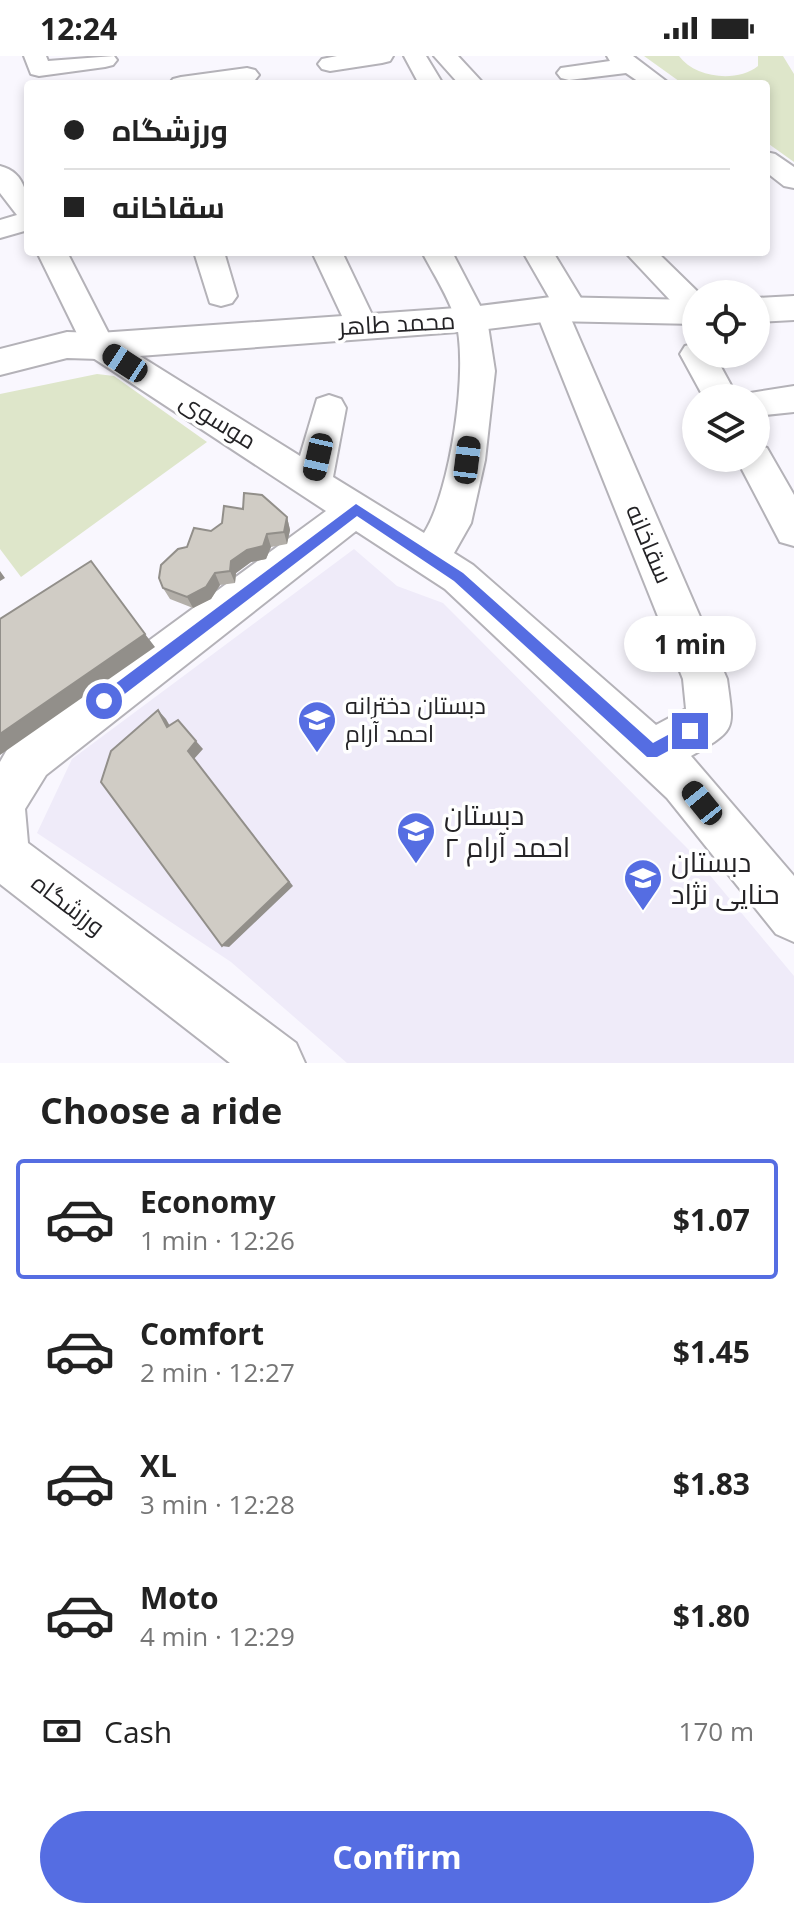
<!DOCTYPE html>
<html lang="en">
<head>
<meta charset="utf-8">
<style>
  :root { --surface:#fff; --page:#f6f6f6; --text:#222; --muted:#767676; --line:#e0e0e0; --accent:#556de2 }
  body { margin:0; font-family:"Open Sans",Cairo,sans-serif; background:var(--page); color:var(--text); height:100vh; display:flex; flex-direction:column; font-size:30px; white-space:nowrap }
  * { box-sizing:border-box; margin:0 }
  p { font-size:26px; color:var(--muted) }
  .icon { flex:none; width:44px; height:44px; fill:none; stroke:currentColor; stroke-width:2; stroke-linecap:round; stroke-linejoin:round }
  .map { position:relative; height:1007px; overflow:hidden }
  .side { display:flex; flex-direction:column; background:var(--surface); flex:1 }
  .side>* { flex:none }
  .banner { position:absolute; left:24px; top:24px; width:746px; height:176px; border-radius:8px; box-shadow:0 4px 12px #0003; display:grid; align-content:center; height:176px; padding:0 40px; background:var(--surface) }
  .tools { position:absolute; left:682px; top:224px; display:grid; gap:16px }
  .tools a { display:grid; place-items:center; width:88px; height:88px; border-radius:50%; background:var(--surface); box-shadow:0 4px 12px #0003; font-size:40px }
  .end { position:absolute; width:36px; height:36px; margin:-18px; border:10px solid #556de2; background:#fff; box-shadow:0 0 0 4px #fff }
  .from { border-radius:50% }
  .bubble { position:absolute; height:56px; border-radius:28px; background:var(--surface); box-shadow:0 4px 12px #0003; font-size:26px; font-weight:700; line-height:56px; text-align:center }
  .car { position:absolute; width:24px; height:48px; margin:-24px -12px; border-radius:10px; box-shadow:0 0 6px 2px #0007; background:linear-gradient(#222 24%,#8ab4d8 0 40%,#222 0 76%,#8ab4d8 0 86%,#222 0) }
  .banner b { display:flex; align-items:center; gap:28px; height:76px; font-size:30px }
  .banner b+b { border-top:2px solid var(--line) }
  .banner i { width:20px; height:20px; background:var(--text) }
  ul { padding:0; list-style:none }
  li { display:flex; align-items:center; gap:24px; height:120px; margin:0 16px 12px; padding:0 24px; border:4px solid transparent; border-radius:8px }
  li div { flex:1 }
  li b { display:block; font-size:30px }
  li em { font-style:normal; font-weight:700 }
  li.current { border-color:var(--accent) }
  li>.icon { width:72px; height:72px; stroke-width:1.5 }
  h2 { padding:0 40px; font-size:36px; line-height:96px }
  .pay { display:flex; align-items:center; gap:20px; height:88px; padding:0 40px; font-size:30px }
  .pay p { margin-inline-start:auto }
  .cta { display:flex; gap:16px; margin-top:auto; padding:16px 40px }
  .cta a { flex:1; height:92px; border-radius:48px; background:var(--accent); color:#fff; font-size:32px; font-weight:700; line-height:92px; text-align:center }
  .status { display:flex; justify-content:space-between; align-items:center; height:56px; padding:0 40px; background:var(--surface); direction:ltr }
  .status svg { height:22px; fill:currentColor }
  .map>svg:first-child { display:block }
</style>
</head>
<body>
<div class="status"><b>12:24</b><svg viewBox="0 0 49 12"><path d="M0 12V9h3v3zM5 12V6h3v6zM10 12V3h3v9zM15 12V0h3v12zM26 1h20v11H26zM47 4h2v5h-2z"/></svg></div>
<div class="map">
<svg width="794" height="1007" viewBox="0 0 794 1007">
  <rect width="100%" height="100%" fill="#f9f7fe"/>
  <!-- built -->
  <path fill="#efebf9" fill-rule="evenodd" d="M354 493 397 530 443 547 688 793 794 920V1007H347L231 906 37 777 72 703ZM165 663 175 679 202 694 194 703 272 804 120 702Z"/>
  <!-- green -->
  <path fill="#dee6ca" d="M644 0H679C695 22 737 27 758 10V0H783L794 18V106L766 86V28H683Z
    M97 318 114 320 207 386 21 521 0 493V338Z"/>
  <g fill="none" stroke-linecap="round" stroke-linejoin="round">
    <defs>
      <path id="minor" d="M24 0H46L48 5 114 0 117 4 113 9 105 11 39 20 31 18Z
        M337 0H393L390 5 382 7 330 15 322 13 318 8 322 3Z
        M404 0H426L443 28H419Z
        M434 0H458L484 28H459Z
        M607 0H633L670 28H642L626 17 569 24 561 22 557 17 561 12 610 5Z
        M247 12 255 14 259 19 255 24 233 28H169L173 23 181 21Z
        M766 96 775 98 794 111V132L784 130 766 116Z
        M0 110C30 117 28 149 28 174L0 182V164L17 159 0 137Z
        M37 196H67L111 282 300 400 317 343 329 339 341 343 346 352 333 421 424 477C450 437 470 309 455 262 448 240 433 217 422 196H452L487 263 495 315 485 404 471 467 454 497 473 509 656 669 686 653 683 623 535 253 540 245 550 243 523 196H553L587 252 582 260 571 263 727 623C734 675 737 673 691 700L794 820V886L776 878 667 742 445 533 356 475 46 719 25 753 28 787 296 987 305 1007H230L0 828V706L12 685 326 455 87 298Z
        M194 196H224L237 240 232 247 221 250 210 247Z
        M312 196H342L377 269 372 277 361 280 350 277Z
        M625 196H657L700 238H696V263L685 260Z
        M696 287V298H714L738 342H704L680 298 685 290Z
        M794 330V356L756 360V342H741L744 338Z
        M756 388 767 392 794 439V490L780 486 736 402H756Z"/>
      <path id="major" d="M794 240V264L756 266V242Z
        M551 241 696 244V268L551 265 471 275 99 303 67 302 0 319V293L67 276 99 277 471 251Z"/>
    </defs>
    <!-- minor casing -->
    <use href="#minor" stroke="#b4b2b8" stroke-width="4"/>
    <!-- major casing -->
    <use href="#major" stroke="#b4b2b8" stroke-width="4"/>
    <!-- minor -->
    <use href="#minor" fill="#fff" fill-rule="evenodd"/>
    <!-- major -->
    <use href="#major" fill="#fff" fill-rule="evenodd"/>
  </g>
  <!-- wall -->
  <path fill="#b3afa9" d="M287 461 290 474 287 488 271 491 266 503 251 506 236 517 235 527 220 529 211 543 193 552 170 543 163 532 187 491 211 475Z"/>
  <!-- shaded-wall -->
  <path fill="#928f8a" d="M287 461 290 474 287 488 284 476Z
    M267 478 271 491 266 503 251 506 236 517 235 527 230 515 231 505Z
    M0 515 5 522 0 525Z
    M215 517 220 529 211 543 193 552 187 541Z
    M145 578 155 591 0 699V678Z
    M158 654 166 663 175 679 167 671Z
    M196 685 203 693 194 703 293 830 229 891 222 890 188 695Z"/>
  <!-- building -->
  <path fill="#d0ccc5" stroke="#928f8a" stroke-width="2" d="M244 437 262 439 287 461 284 476 267 478 263 490 247 494 231 505 230 515 215 517 206 531 187 541 163 532 159 522 161 509 178 493 187 491 194 472 211 475 222 467 224 450 243 453Z
    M91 505 145 578 0 678V563Z
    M158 654 167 671 178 664 196 685 188 695 289 826 222 890 101 726 111 695Z"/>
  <!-- route -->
  <path fill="#556de2" d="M356 448 463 517 653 687 690 667 698 675 696 680 657 701H647L454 525 357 460 109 650H99V640Z"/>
  <!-- icons -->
  <defs>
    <symbol id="school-pin" viewBox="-11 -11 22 30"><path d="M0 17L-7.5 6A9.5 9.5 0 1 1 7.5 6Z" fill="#556de2" stroke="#fff"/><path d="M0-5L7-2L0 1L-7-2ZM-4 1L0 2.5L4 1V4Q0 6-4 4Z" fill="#fff"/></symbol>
  </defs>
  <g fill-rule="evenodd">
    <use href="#school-pin" x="295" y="642" width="44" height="60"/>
    <use href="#school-pin" x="394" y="753" width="44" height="60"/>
    <use href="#school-pin" x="621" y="800" width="44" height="60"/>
  </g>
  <g text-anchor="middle" stroke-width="7" stroke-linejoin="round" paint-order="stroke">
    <!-- street labels -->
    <g font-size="24" fill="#242326" stroke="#fff">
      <text transform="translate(397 268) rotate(-3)" y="8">محمد طاهر</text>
      <text transform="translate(218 365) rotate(32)" y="8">موسوی</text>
      <text transform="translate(649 488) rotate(67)" y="8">سقاخانه</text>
      <text transform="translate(68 849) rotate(37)" y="8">ورزشگاه</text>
    </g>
    <!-- poi labels -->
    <g font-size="24" fill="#242326" stroke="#fff" text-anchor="start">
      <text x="345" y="658">دبستان دخترانه<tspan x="345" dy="28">احمد آرام</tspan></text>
    </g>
    <!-- near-poi labels -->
    <g font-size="28" fill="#242326" stroke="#fff" text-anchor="start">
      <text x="444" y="769">دبستان<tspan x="444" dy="32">احمد آرام ۲</tspan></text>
      <text x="671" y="816">دبستان<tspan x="671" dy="32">حنایی نژاد</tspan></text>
    </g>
  </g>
</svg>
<div class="tools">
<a><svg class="icon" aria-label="locate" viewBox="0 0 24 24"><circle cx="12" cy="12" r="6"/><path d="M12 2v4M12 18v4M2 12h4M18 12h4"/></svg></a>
<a><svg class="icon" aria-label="layers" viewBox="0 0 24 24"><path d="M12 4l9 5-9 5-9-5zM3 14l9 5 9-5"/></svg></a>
</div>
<i class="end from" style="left:104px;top:645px"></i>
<i class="end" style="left:690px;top:675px"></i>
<div class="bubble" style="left:624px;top:560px;width:132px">1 min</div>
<i class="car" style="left:125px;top:307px;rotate:303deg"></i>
<i class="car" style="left:318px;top:401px;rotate:193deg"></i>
<i class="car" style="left:467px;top:404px;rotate:7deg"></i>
<i class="car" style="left:702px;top:747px;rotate:321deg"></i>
<div class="banner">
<b><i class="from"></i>ورزشگاه</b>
<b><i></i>سقاخانه</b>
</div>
</div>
<section class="side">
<h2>Choose a ride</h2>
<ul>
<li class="current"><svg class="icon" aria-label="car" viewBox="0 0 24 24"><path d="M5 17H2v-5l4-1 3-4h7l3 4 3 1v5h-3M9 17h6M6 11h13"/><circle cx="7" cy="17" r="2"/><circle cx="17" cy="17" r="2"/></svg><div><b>Economy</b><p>1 min · 12:26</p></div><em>$1.07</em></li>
<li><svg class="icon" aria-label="car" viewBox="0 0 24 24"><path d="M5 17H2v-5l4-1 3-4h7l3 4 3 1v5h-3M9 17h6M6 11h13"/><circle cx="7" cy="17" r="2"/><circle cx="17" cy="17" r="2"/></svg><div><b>Comfort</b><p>2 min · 12:27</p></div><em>$1.45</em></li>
<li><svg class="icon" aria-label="car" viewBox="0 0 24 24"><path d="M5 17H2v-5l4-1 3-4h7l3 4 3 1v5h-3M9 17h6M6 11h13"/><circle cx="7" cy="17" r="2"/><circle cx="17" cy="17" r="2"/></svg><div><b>XL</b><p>3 min · 12:28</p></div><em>$1.83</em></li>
<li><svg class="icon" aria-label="car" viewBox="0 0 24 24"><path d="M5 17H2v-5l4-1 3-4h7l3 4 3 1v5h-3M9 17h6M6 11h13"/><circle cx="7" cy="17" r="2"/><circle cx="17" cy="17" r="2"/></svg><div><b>Moto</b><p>4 min · 12:29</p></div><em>$1.80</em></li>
</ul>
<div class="pay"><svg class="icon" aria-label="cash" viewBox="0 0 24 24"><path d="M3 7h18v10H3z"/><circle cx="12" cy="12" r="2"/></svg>Cash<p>170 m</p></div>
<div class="cta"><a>Confirm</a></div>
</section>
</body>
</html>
